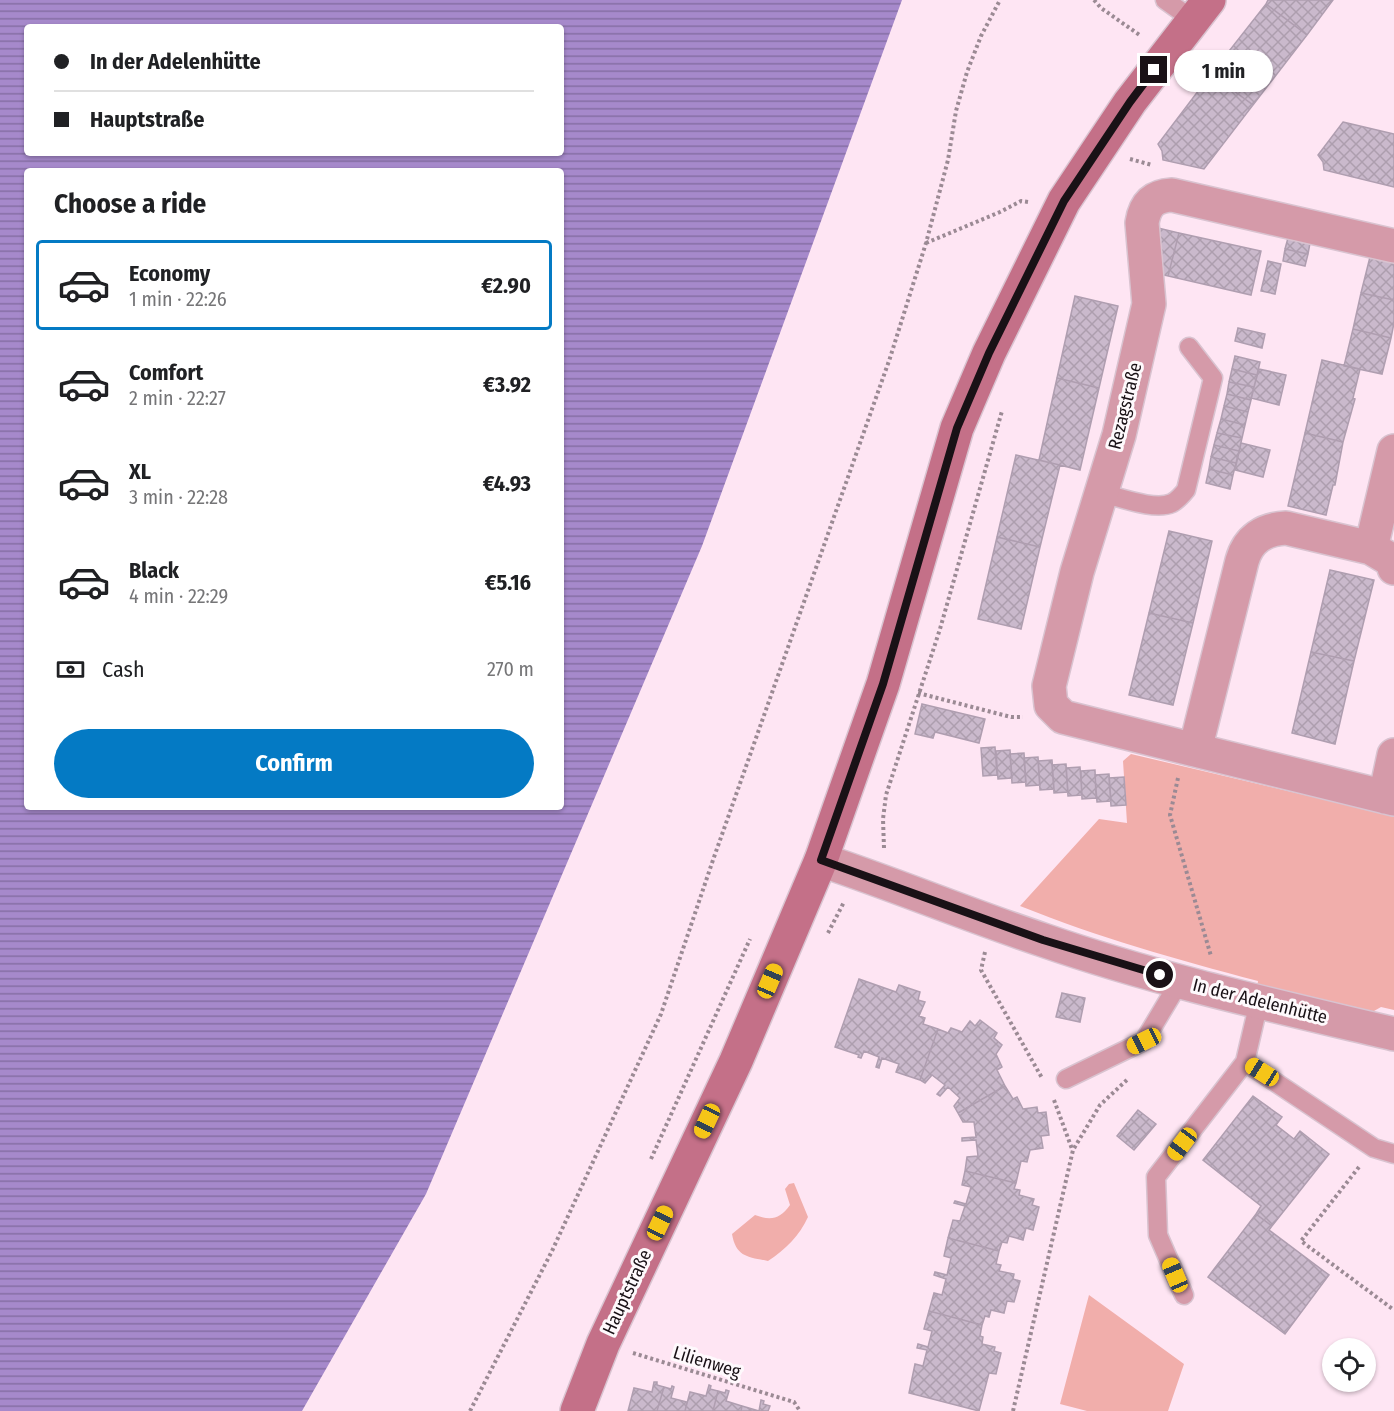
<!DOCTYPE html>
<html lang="en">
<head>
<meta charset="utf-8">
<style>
  :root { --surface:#fff; --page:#f6f6f6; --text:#202124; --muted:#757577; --line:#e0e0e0; --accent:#047ac4 }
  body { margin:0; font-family:"Fira Sans Condensed",sans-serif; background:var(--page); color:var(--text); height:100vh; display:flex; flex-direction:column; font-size:22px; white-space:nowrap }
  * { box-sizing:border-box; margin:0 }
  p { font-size:20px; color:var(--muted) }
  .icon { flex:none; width:33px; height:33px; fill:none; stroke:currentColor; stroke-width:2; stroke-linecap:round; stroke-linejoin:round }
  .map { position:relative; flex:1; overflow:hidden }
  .drawer { position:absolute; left:24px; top:168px; width:540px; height:642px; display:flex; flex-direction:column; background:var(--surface); border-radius:6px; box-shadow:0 2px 4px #0004 }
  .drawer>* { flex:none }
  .guide { position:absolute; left:24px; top:24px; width:540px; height:132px; border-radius:6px; box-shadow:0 2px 4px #0004; display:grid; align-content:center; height:132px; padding:0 30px; background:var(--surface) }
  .buttons { position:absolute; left:1322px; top:1338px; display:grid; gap:12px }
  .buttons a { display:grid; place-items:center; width:54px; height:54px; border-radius:50%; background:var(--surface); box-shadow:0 2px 4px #0004; font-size:30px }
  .end { position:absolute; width:27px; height:27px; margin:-14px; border:8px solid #191116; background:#fff; box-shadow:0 0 0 3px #fff }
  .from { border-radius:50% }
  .bubble { position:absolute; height:42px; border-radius:21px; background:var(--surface); box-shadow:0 2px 4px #0004; font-size:20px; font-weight:700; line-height:42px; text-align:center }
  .car { position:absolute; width:18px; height:36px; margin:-18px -9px; border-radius:8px; box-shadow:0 0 4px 2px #0007; background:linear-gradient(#f5c518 24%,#345 0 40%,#f5c518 0 76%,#345 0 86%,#f5c518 0) }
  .guide b { display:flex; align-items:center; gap:21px; height:57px; font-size:22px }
  .guide b+b { border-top:2px solid var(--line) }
  .guide i { width:15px; height:15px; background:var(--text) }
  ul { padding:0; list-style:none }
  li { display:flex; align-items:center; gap:18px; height:90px; margin:0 12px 9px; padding:0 18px; border:3px solid transparent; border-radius:6px }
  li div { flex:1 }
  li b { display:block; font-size:22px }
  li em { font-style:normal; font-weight:700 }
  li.current { border-color:var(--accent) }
  li>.icon { width:54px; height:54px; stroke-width:1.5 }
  h2 { padding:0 30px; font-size:27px; line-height:72px }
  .pay { display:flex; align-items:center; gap:15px; height:66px; padding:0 30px; font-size:22px }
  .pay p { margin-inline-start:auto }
  .button { display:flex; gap:12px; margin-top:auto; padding:12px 30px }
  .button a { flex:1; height:69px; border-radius:36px; background:var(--accent); color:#fff; font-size:24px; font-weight:700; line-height:69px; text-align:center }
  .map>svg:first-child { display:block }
</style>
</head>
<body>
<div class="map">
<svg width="1394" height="1411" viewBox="0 0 1394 1411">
  <defs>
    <pattern id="water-rules" width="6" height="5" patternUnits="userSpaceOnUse" patternTransform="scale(1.5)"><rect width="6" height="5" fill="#a689cb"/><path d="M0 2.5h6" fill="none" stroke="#866fa4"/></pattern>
    <pattern id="building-cross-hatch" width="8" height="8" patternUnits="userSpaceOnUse" patternTransform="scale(1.5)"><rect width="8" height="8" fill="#cab9cc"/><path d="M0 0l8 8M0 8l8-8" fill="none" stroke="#ad9eae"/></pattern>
  </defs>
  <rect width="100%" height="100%" fill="#fee5f3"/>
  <!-- green -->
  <path fill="#f1aeab" d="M1131 754 1394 816V1010L1381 1007 1367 1015 1257 988 1258 981C1175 959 1100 938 1020 906L1099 819 1127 823 1123 761Z
    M794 1183 808 1217C800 1235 785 1250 768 1261 748 1257 736 1257 732 1234L755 1215C771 1221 780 1219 790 1205L785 1189 789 1184Z
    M1089 1295 1184 1364 1168 1411H1087L1060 1404Z"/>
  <!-- water -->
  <path fill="url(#water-rules)" fill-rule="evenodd" d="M0 0H902L702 546 426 1194 302 1411H0ZM27 27H561V153H27ZM27 171H561V807H27Z"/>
  <!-- building -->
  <path fill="url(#building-cross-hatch)" stroke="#af9eb0" stroke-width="1.5" d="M1268 0H1333L1307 35 1266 4Z
    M1266 4 1307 35 1253 105 1211 74Z
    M1211 74 1253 105 1204 169 1163 160 1162 151 1158 144Z
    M1343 122 1394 134V187L1324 170 1323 162 1318 155Z
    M1154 227 1179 233 1168 276 1158 274Z
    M1179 233 1261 251 1251 295 1168 276Z
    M1288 238 1310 243 1308 254 1285 249Z
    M1285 249 1308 254 1305 266 1283 261Z
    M1370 257 1394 262V300L1361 293Z
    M1268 261 1281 264 1275 294 1261 291Z
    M1361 293 1394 300V323L1391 338 1353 329Z
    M1075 296 1118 306 1099 388 1057 378Z
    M1238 328 1265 334 1262 348 1235 341Z
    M1353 329 1391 338 1382 374 1344 366Z
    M1235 356 1260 362 1257 375 1232 369Z
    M1322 360 1360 369 1353 398 1355 399 1343 442 1305 433Z
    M1232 369 1257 375 1254 387 1229 382Z
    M1259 369 1286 375 1279 405 1251 398Z
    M1057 378 1099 388 1080 470 1039 460Z
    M1229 382 1254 387 1251 400 1227 394Z
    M1227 394 1251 400 1248 412 1224 406Z
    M1224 406 1248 412 1245 425 1221 419Z
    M1221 419 1245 425 1242 438 1217 433Z
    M1217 433 1242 438 1239 451 1214 445Z
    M1305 433 1343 442 1335 485H1333L1326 515 1288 506Z
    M1241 443 1270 450 1263 477 1235 470Z
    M1214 445 1239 451 1236 463 1211 457Z
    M1016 455 1060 465 1040 547 997 537Z
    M1211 457 1236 463 1233 475 1209 469Z
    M1209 469 1233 475 1230 489 1206 483Z
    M1169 531 1212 541 1193 623 1149 613Z
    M997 537 1040 547 1021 629 978 619Z
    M1330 570 1374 580 1354 661 1311 652Z
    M1149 613 1193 623 1173 705 1129 695Z
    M1311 652 1354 661 1335 744 1292 733Z
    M922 704 985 719 979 743 935 732 933 738 915 734Z
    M995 747 997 775 983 776 981 748Z
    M1010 750 1012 778 998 779 996 751Z
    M1024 753 1026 782 1012 783 1010 754Z
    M1038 757 1040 785 1026 786 1024 758Z
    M1052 760 1054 789 1040 790 1038 761Z
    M1066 764 1068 792 1054 793 1052 765Z
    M1080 767 1082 795 1068 796 1066 768Z
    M1095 770 1096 798 1082 799 1081 771Z
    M1109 774 1111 801 1097 802 1095 775Z
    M1124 777 1126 805 1111 806 1109 778Z
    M859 979 896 992 899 985 920 992 918 1000 925 1002 919 1016 925 1018 923 1024 938 1029 920 1080 896 1072 899 1064 882 1058 879 1068 876 1067 879 1057 864 1051 861 1058 858 1057 859 1055 835 1047Z
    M1062 993 1085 998 1080 1022 1056 1017Z
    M980 1020 997 1033 994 1038 1002 1045 996 1054 1002 1067 997 1070 1005 1086 958 1113 954 1106 960 1098 948 1087 940 1096 937 1094 945 1085 932 1075 925 1083 920 1080 938 1029 948 1033 951 1028 962 1032 970 1021 975 1026Z
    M1005 1086 1013 1099 1017 1097 1023 1109 1037 1107 1038 1113 1046 1112 1049 1135 1041 1136 1043 1148 1030 1150 1027 1162 1021 1161 1016 1183 965 1171 967 1157 978 1156 976 1140 962 1141V1138L976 1137 974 1122H963L958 1113Z
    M1253 1096 1282 1117 1276 1125 1294 1139 1300 1131 1329 1154 1272 1226 1256 1214 1261 1206 1203 1160Z
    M1138 1110 1156 1124 1134 1150 1117 1136Z
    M965 1171 1016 1183 1014 1189 1020 1190 1019 1195 1034 1199 1032 1205 1039 1207 1033 1230 1026 1228 1023 1240 1009 1236 1007 1243 1002 1242 999 1251 948 1238 953 1220 960 1221 965 1206 954 1203 955 1201 966 1204 971 1187 962 1185Z
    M1256 1214 1272 1226 1269 1230 1329 1275 1285 1334 1208 1277Z
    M948 1238 999 1251 996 1264 1001 1265 999 1271 1014 1274 1013 1279 1020 1281 1014 1302 1007 1301 1004 1313 991 1310 989 1317 985 1316 982 1325 929 1311 934 1293 942 1295 946 1279 934 1275 935 1272 947 1275 951 1258 944 1256Z
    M929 1311 982 1325 980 1336 983 1337 982 1344 995 1347 994 1351 1001 1353 996 1374 989 1373 979 1411 909 1393 915 1364 923 1366 927 1350 917 1348 918 1344 928 1347 932 1331 924 1329Z
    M654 1382H657V1385L664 1387 657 1411H628L634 1388 652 1392Z
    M709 1385 711 1386 710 1389 718 1391 713 1411H685L690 1392 706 1396Z
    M672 1386 674 1387 671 1398 687 1402 685 1411H657L664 1387 671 1389Z
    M726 1390 729 1391 726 1401 742 1406 741 1411H713L718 1391 725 1393Z
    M761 1400 764 1401 763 1404 770 1406 768 1411H741L742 1406 759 1411Z"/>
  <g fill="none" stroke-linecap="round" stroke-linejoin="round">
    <defs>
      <path id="service" d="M1165 0 1193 20
        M1101 493C1119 497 1155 511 1172 503 1178 500 1182 495 1186 490L1213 378 1189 347
        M1245 1062 1374 1148 1394 1154
        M1066 1079 1144 1041 1180 981
        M1184 1295 1158 1235 1156 1177 1245 1062 1259 1002"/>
      <path id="minor" d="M1394 246 1172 195C1153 196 1145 204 1142 223L1149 304 1119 435 1077 572 1049 686 1051 705 1063 717 1195 750 1242 561C1248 539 1264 529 1286 528L1371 548 1393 561 1394 568
        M1371 548 1394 451
        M1195 750 1394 799
        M1385 797 1394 755
        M821 860C896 885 968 915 1043 940 1158 980 1276 1006 1394 1034"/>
      <path id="secondary" d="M577 1411 603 1344 736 1061 821 860 883 684 957 428 989 353 1064 201 1130 102 1209 0"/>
    </defs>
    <!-- service casing -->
    <use href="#service" stroke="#d9c3d0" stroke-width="21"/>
    <!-- minor casing -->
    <use href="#minor" stroke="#d9c3d0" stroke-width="36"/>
    <!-- secondary casing -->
    <use href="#secondary" stroke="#d9c3d0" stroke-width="36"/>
    <!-- path -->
    <path stroke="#9b8a94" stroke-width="4" stroke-dasharray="3 3" stroke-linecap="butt" d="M1094 0 1101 8 1141 36
      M1130 159 1152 165
      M926 243 1000 212 1021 201 1028 202
      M918 693 1011 717H1023
      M1178 778 1170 815 1211 956
      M884 848 883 819 886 795 940 629 1002 411
      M828 933 844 902
      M985 952 981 970 1042 1078
      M1054 1100 1072 1149
      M651 1159 750 939
      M1359 1167 1301 1241 1394 1310
      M633 1353 794 1402 800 1411
      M470 1411 552 1251 661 1014 713 860 890 358 926 243 948 160 956 111 967 72 981 36 1000 0
      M1013 1411 1073 1150 1100 1105 1129 1078"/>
    <!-- service -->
    <use href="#service" stroke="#d59aa9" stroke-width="18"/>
    <!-- minor -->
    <use href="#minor" stroke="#d59aa9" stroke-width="33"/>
    <!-- secondary -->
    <use href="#secondary" stroke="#c47088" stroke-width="33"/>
  </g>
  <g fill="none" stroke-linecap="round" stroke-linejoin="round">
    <!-- route -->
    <path stroke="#191116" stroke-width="8" d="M1154 70 1130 102 1064 201 989 353 957 428 883 684 821 860 1043 940 1160 975"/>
  </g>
  <g text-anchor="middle" stroke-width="6" stroke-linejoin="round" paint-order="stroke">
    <!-- street labels -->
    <g font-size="18" fill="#191116" stroke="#fef9fc">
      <text transform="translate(1125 406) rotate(-76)" y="6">Rezagstraße</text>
      <text transform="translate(1260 1001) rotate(14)" y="6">In der Adelenhütte</text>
      <text transform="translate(627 1292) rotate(-65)" y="6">Hauptstraße</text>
      <text transform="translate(707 1362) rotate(17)" y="6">Lilienweg</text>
    </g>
  </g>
</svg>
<div class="buttons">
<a><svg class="icon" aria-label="locate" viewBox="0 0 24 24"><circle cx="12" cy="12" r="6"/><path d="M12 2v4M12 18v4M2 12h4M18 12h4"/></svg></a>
</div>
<i class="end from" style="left:1160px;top:975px"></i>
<i class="end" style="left:1154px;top:70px"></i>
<div class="bubble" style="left:1174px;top:50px;width:99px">1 min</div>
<i class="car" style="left:770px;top:981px;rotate:23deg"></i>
<i class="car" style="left:1144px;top:1041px;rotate:244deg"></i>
<i class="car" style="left:1262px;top:1072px;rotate:302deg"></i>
<i class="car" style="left:707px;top:1121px;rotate:205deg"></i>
<i class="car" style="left:1182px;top:1144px;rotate:217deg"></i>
<i class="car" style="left:660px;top:1223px;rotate:25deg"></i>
<i class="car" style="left:1175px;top:1275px;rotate:337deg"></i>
<div class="guide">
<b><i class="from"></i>In der Adelenhütte</b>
<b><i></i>Hauptstraße</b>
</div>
<section class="drawer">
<h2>Choose a ride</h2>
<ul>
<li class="current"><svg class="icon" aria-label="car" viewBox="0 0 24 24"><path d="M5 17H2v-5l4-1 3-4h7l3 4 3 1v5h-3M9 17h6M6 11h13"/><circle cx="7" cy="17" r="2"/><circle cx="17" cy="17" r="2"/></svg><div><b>Economy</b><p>1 min · 22:26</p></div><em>€2.90</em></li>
<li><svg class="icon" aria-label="car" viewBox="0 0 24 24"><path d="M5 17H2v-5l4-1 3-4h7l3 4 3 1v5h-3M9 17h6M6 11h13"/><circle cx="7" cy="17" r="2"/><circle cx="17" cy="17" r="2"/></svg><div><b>Comfort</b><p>2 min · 22:27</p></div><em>€3.92</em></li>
<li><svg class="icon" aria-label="car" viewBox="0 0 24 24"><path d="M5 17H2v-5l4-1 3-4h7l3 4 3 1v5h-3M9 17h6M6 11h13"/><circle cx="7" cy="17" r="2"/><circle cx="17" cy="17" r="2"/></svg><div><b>XL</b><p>3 min · 22:28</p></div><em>€4.93</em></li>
<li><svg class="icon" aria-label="car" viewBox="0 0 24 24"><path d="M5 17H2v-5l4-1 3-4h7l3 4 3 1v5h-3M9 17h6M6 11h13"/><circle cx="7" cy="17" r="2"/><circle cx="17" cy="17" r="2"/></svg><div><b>Black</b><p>4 min · 22:29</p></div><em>€5.16</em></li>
</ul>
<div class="pay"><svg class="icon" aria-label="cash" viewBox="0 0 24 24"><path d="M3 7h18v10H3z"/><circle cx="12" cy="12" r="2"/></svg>Cash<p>270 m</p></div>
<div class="button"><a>Confirm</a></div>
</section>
</div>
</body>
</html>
